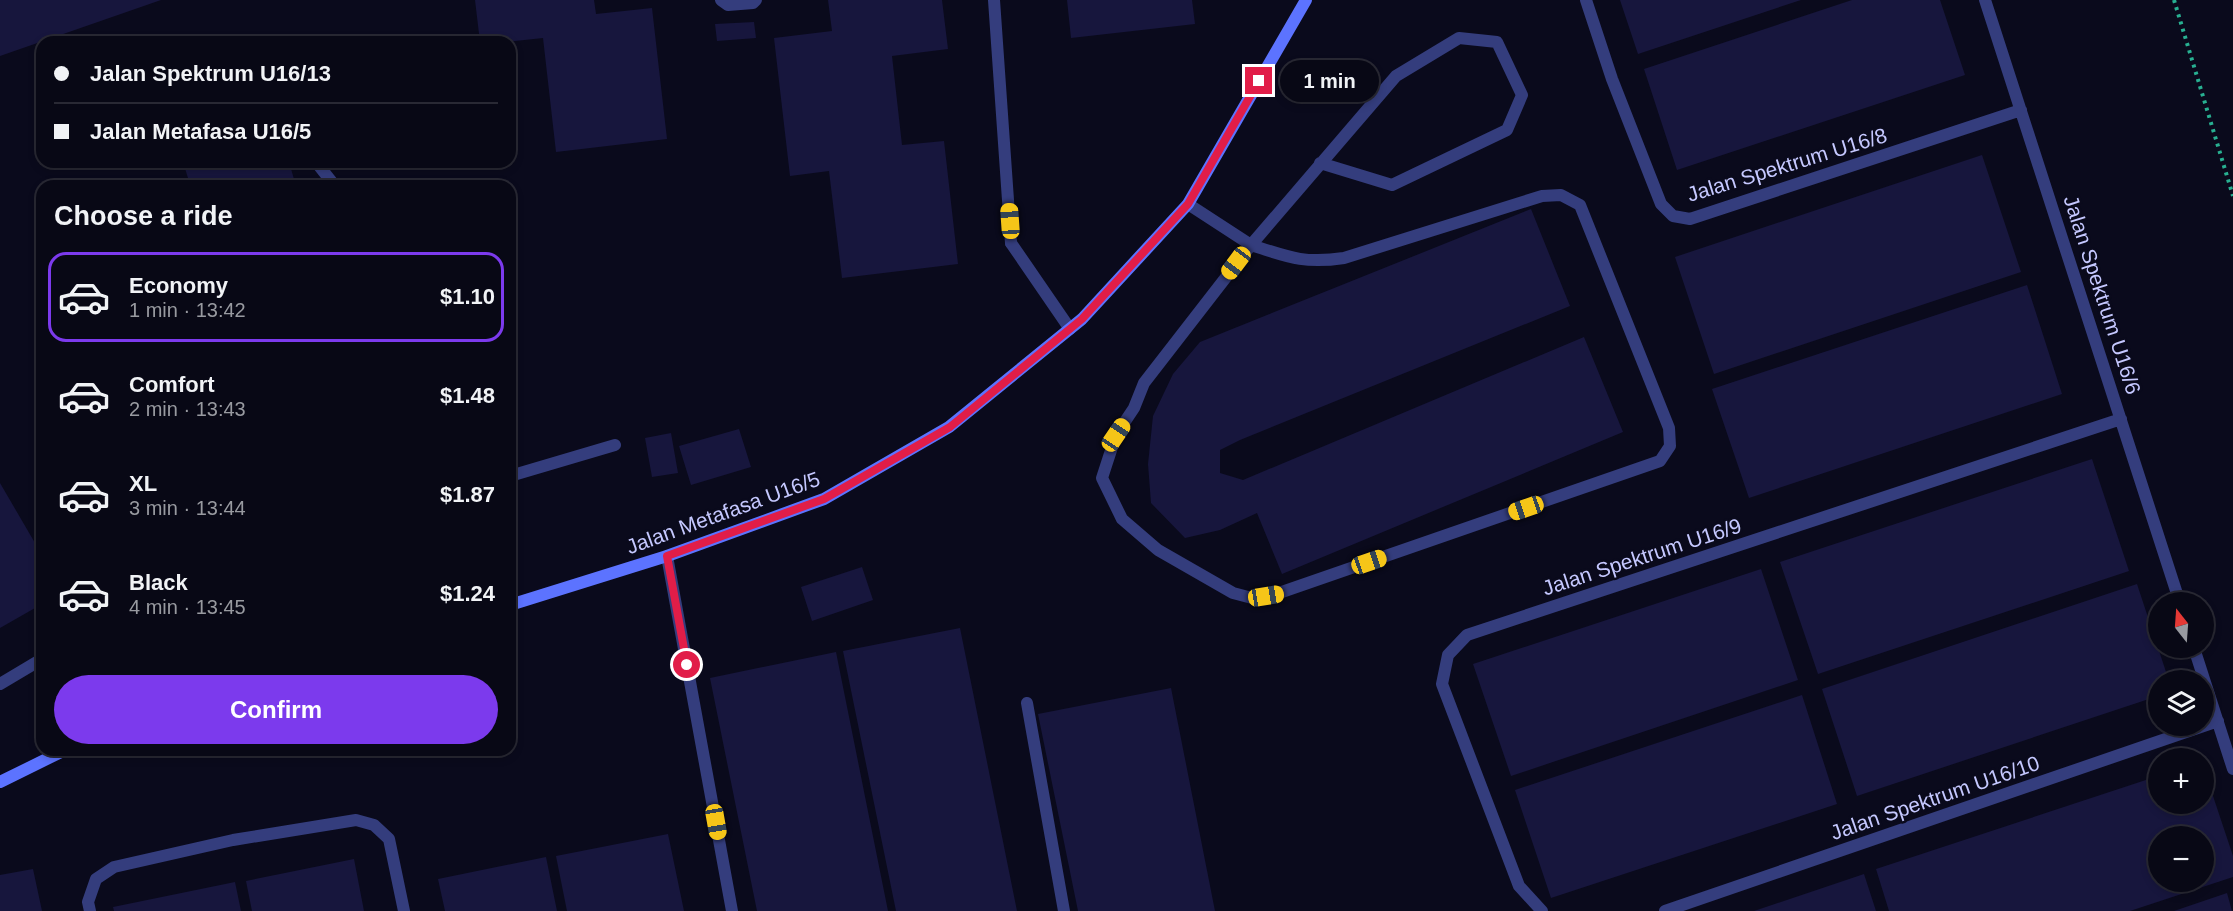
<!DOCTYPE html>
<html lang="en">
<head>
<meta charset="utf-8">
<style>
  :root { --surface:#080815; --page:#161622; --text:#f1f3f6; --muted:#989aa0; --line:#292934; --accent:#7c3aed }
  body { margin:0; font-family:Helvetica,sans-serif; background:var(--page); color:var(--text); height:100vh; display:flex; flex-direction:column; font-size:22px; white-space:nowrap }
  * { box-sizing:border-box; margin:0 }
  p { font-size:20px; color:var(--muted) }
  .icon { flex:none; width:33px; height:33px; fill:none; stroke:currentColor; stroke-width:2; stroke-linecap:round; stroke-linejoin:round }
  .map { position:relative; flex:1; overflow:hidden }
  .side { position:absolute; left:36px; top:180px; width:480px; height:576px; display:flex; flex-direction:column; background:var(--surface); border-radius:18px; box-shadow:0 3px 9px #0003,0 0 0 2px var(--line) }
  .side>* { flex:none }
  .hud { position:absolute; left:36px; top:36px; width:480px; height:132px; border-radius:18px; box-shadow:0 3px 9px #0003,0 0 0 2px var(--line); display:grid; align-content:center; height:132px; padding:0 18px; background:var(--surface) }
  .needle { width:39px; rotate:343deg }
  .tools { position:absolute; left:2148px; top:592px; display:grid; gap:12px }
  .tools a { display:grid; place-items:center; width:66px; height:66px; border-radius:50%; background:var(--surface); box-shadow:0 3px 9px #0003,0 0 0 2px var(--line); font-size:30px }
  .end { position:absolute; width:27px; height:27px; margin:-14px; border:8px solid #e11d48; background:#fff; box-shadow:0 0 0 3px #fff }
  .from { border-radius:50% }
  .bubble { position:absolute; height:42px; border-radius:21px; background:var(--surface); box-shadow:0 3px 9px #0003,0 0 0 2px var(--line); font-size:20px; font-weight:700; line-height:42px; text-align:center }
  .car { position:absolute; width:18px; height:36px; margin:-18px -9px; border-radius:8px; box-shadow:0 0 4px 2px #0007; background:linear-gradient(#f5c518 24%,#345 0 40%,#f5c518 0 76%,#345 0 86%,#f5c518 0) }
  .hud b { display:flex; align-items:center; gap:21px; height:57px; font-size:22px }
  .hud b+b { border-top:2px solid var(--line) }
  .hud i { width:15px; height:15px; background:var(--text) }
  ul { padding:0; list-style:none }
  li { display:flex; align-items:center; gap:18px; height:90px; margin:0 12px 9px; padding:0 6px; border:3px solid transparent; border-radius:18px }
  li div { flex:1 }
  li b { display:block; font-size:22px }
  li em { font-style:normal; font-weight:700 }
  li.on { border-color:var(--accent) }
  li>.icon { width:54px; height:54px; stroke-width:1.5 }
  h2 { padding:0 18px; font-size:27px; line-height:72px }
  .cta { display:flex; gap:12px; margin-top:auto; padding:12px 18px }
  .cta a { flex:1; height:69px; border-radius:36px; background:var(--accent); color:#fff; font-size:24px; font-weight:700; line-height:69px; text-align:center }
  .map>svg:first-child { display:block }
</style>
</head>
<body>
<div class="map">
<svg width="2233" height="911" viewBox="0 0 2233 911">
  <rect width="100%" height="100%" fill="#0a0a1c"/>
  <!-- building -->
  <path fill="#17163d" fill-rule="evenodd" d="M0 0H161L0 56Z
    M475 0H594L596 14 652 8 667 139 556 152 543 38 505 42H480Z
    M828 0H942L948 49 892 56 902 145 944 141 958 264 842 278 829 171 790 176 774 38 832 31Z
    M1067 0H1192L1195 24 1071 38Z
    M1620 0H1801L1638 54Z
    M1852 0H1940L1965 75 1677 170 1644 69Z
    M754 22 756 38 717 41 715 24Z
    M1982 155 2021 272 1714 374 1675 257Z
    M183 162H289L296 186H197L188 178Z
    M114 182 136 185V186H113Z
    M1531 209 1570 306 1240 440 1220 450V473L1243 480 1584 337 1623 432 1282 574 1257 513 1220 530 1185 538 1151 503 1148 464 1153 416 1173 374 1200 342Z
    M2027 285 2062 394 1749 498 1712 389Z
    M739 429 751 467 691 485 679 446Z
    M671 433 678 473 652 477 645 438Z
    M2092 459 2129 571 1818 674 1780 562Z
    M0 483 42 555V604L0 628Z
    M862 567 873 600 812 621 801 587Z
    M1761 569 1798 680 1511 776 1473 664Z
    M2137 584 2169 681H2158V696L1857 796 1822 689Z
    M960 628 1017 911H896L843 651Z
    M836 652 888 911H757L710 678Z
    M1171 688 1215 911H1078L1038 714Z
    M1802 695 1837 804 1551 898 1515 790Z
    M2204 769 2233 856V877L2130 911H1889L1876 869 2158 776V804H2204ZM2158 837H2204V882H2158Z
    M668 834 684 911H567L556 856Z
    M546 857 557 911H445L438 879Z
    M354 859 364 911H252L246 881Z
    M33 869 42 911H0V875Z
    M1864 874 1876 911H1754Z
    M235 882 241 911H114L113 907Z
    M2227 893 2232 911H2174Z"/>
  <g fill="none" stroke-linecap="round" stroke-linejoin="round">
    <!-- path -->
    <path stroke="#28b091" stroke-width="4" stroke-dasharray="3 4.5" stroke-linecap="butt" d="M2174 0 2233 196"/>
    <!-- lane -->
    <path stroke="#343d7d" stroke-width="12" d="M721 0 728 5 753 3 756 0
      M994 0 1011 243
      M316 162 335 186
      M1561 195 1580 205 1669 428 1670 446 1660 461 1279 593 1252 598 1233 593 1158 550 1122 519 1102 478 1116 435 1134 408 1144 383 1251 245C1288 257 1304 264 1344 258L1542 196Z
      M1188 204 1251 245 1396 76 1459 38 1497 42 1522 95 1507 130 1392 185 1320 163
      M510 476 615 445
      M0 684 42 659"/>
    <!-- street -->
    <path stroke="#343d7d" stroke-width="12" d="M1586 0 1612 79 1661 204 1673 216 1690 219 2021 110
      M1985 0 2180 603
      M1011 243 1070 329
      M667 556 732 911
      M2194 648 2233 769
      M1027 703 1064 911
      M90 911 88 902 96 879 114 867 233 840 356 820 374 825 389 839 404 911
      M1542 911 1519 886 1442 684 1448 655 1467 635 2121 419
      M1665 911 2218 721"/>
    <!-- secondary -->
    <path stroke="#5c73ff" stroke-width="12" d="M510 605 667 556 824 499 949 427 1082 319 1188 204 1306 0
      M0 782 65 750"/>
  </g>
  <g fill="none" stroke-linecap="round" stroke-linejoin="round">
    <!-- route -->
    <path stroke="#e11d48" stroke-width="8" d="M687 665 667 556 824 499 950 427 1082 319 1188 204 1259 81"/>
  </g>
  <g text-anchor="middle" stroke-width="5" stroke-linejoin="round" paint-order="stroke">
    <!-- street labels -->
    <g font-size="21" fill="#c5c8ff" stroke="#0a0a1c">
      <text transform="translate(1787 165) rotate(-17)" y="7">Jalan Spektrum U16/8</text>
      <text transform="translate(2102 295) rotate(72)" y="7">Jalan Spektrum U16/6</text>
      <text transform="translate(723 513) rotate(-20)" y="7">Jalan Metafasa U16/5</text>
      <text transform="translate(1642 557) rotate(-18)" y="7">Jalan Spektrum U16/9</text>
      <text transform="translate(1935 798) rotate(-19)" y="7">Jalan Spektrum U16/10</text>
    </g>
  </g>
</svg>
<div class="tools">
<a><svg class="needle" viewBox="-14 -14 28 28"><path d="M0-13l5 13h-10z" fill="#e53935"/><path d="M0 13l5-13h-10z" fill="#989aa0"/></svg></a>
<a><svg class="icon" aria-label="layers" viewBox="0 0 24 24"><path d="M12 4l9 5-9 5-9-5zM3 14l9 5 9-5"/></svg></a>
<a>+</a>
<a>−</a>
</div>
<i class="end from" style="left:687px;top:665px"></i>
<i class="end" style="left:1259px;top:81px"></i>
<div class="bubble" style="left:1280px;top:60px;width:99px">1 min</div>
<i class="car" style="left:1010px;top:221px;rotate:356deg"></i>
<i class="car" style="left:1236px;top:263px;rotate:217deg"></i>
<i class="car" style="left:1116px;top:435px;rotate:34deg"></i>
<i class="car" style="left:1526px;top:508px;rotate:251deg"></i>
<i class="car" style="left:1369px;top:562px;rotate:71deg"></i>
<i class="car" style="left:1266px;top:596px;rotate:81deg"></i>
<i class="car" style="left:716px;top:822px;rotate:170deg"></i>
<div class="hud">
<b><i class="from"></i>Jalan Spektrum U16/13</b>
<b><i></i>Jalan Metafasa U16/5</b>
</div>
<section class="side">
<h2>Choose a ride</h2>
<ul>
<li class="on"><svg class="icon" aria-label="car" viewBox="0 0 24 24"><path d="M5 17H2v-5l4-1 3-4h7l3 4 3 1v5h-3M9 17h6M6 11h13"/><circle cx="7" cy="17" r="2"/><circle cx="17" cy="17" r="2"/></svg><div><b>Economy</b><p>1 min · 13:42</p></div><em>$1.10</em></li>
<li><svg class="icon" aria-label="car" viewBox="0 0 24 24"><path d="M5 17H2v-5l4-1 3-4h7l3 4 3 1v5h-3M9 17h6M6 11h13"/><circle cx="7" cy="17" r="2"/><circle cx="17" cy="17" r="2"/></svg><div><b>Comfort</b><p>2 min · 13:43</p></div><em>$1.48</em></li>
<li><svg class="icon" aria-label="car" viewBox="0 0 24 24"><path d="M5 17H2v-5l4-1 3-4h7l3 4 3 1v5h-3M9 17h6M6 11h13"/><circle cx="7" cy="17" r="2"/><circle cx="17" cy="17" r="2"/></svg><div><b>XL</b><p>3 min · 13:44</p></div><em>$1.87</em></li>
<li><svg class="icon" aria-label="car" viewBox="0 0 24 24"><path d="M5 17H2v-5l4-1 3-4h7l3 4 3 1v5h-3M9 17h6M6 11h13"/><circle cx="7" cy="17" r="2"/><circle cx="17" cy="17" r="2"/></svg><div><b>Black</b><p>4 min · 13:45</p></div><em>$1.24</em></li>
</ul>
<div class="cta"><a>Confirm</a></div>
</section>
</div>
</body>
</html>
